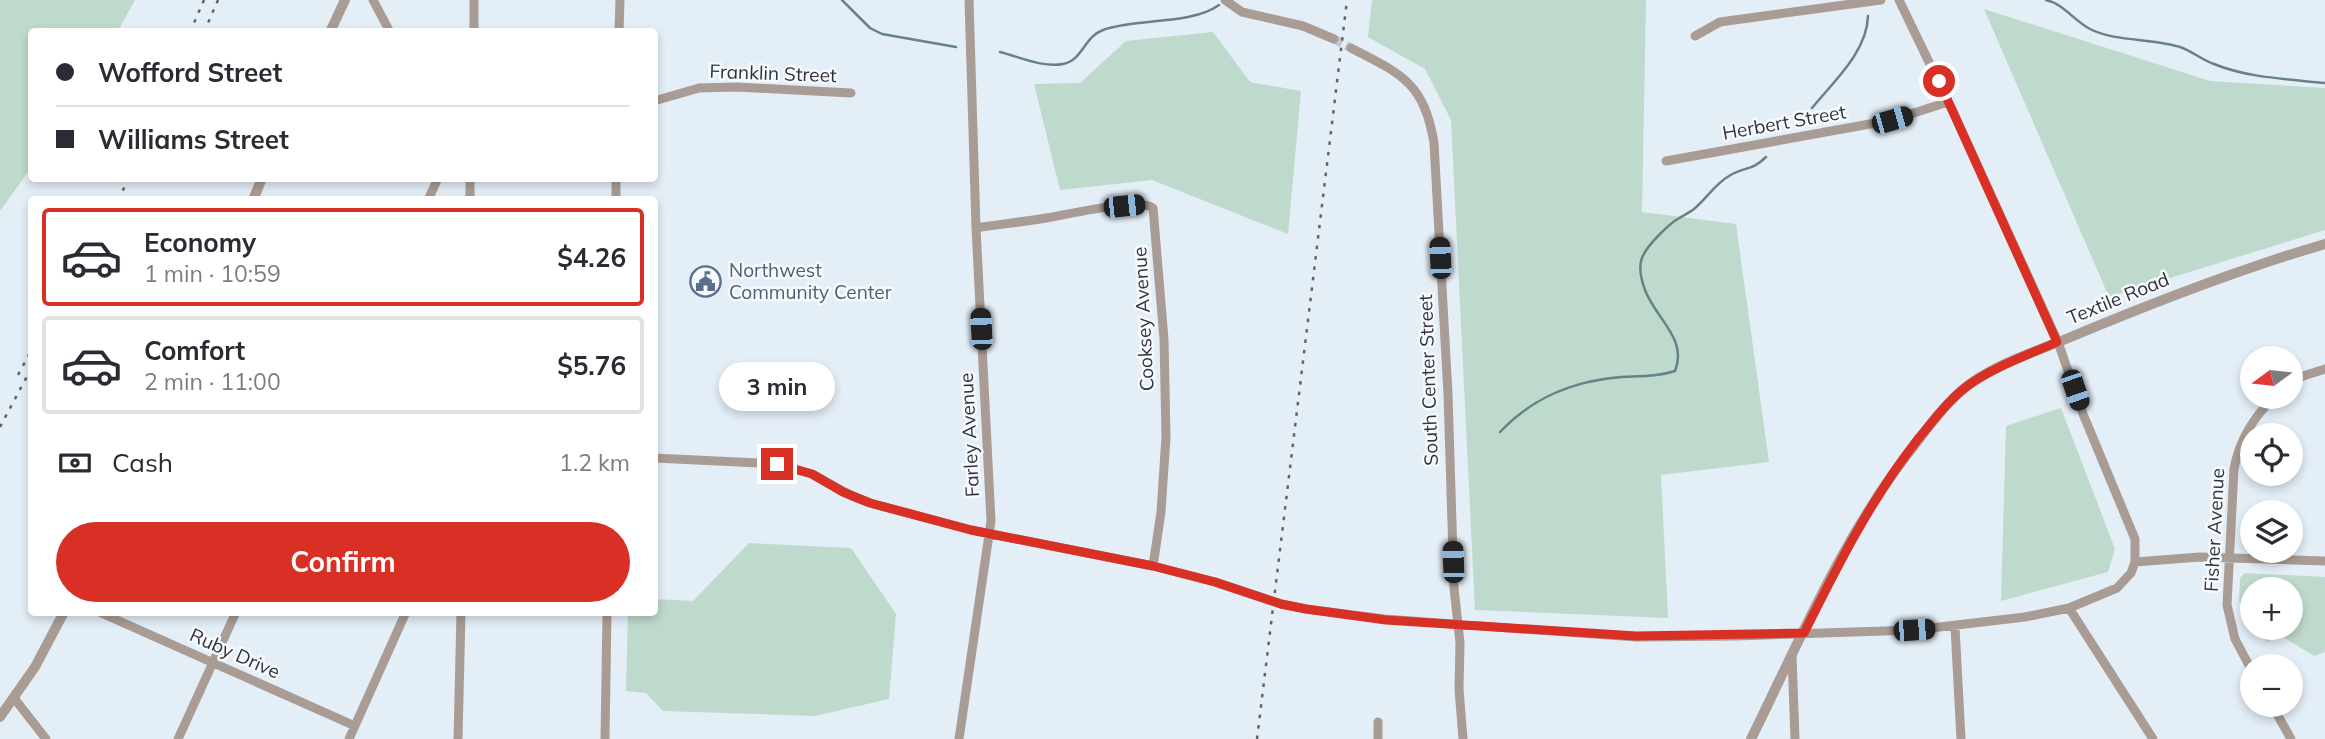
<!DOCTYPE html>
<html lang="en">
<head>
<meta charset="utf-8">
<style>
  :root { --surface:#fff; --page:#f2f2f3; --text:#2b2b33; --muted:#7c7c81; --line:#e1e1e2; --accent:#d93025 }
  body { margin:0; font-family:Mulish,sans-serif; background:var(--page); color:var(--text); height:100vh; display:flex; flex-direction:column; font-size:26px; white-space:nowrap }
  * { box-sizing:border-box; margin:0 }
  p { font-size:23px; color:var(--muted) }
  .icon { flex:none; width:38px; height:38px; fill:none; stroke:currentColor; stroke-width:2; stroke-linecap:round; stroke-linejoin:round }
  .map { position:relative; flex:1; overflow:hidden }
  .drawer { position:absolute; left:28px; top:196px; width:630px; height:420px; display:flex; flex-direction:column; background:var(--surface); border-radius:7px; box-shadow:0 4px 10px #0003 }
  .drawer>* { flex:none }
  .guide { position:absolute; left:28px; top:28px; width:630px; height:154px; border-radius:7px; box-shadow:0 4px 10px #0003; display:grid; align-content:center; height:154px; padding:0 28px; background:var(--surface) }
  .needle { width:46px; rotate:255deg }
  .tools { position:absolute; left:2240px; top:346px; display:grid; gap:14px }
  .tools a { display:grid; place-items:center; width:63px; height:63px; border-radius:50%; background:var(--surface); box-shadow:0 4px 10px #0003; font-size:35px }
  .end { position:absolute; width:32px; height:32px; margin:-16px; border:9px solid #d93025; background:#fff; box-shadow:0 0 0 4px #fff }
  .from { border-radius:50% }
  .bubble { position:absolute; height:49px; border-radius:24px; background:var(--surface); box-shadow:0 4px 10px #0003; font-size:23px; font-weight:700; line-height:49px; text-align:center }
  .car { position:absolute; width:21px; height:42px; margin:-21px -10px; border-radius:9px; box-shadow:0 0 5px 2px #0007; background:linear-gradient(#222 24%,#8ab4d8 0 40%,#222 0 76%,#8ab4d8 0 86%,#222 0) }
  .guide b { display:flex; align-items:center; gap:24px; height:66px; font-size:26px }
  .guide b+b { border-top:2px solid var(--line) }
  .guide i { width:18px; height:18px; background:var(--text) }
  ul { padding:12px 0 0; list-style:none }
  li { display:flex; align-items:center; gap:21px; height:98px; margin:0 14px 10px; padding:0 14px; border:4px solid var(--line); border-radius:7px }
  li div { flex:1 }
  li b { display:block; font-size:26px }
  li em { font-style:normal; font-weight:700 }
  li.active { border-color:var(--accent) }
  li>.icon { width:63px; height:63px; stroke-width:1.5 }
  .pay { display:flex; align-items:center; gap:18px; height:77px; padding:0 28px; font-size:26px }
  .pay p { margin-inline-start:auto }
  .action { display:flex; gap:14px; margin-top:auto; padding:14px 28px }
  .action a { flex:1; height:80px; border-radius:42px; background:var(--accent); color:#fff; font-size:28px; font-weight:700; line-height:80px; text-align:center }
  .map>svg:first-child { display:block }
</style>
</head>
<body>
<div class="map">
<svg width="2325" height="739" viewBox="0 0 2325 739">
  <rect width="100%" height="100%" fill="#e4eef7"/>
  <!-- green -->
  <path fill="#bedacc" d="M0 0H135L118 31 32 32 31 168 0 211Z
    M1372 0H1646L1642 212 1736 224 1769 462 1661 475 1668 618 1475 610 1451 120 1425 69 1368 37Z
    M1984 9 2210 81 2325 88V230L2109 297Z
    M1213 32 1250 82 1301 91 1288 234 1152 180 1060 190 1034 84 1080 83 1126 41Z
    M2061 408 2115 549 2108 572 2001 601 2006 426Z
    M749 543 851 548 896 614 889 699 815 716 663 711 646 693 626 691 628 613 654 612 655 599 693 601Z
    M2245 573 2325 577V652L2314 656 2280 635 2267 642 2258 628H2291V590H2252V620L2239 601 2240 578Z"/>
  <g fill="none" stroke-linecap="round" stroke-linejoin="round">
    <!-- stream -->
    <path stroke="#678187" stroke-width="2.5" d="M842 0 870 28 882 34 956 47
      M2046 0C2064 4 2074 21 2090 29 2115 42 2152 38 2180 47 2192 51 2202 60 2214 64 2248 78 2288 79 2325 83
      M1000 52C1020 57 1043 68 1063 64 1083 60 1084 37 1103 30 1138 18 1191 25 1219 5
      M1812 108C1834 81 1867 52 1868 16
      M1500 432C1533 397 1573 381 1621 377 1640 376 1657 377 1675 371 1688 339 1656 319 1645 290 1635 263 1641 253 1660 234 1665 229 1670 224 1676 220 1682 216 1689 213 1694 209 1707 198 1715 184 1729 176 1744 166 1751 172 1766 157"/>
    <!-- minor-tunnel -->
    <path stroke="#c0c9d1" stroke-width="9" stroke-dasharray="9 4.5" stroke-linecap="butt" d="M1334 39 1351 48"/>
    <!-- minor -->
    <path stroke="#a99c94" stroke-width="9" d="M373 0 390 32
      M1225 0 1242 12 1303 26 1334 39
      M474 32V0
      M619 32 620 0
      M1695 36 1720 22 1881 0
      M1351 48C1402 74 1424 83 1434 143L1448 394 1454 588 1460 643 1459 689 1463 739
      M654 101 699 88 737 87 851 93
      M1666 161 1892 120 1948 102
      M428 200 438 178
      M470 200V178
      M616 200V178
      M976 228C1000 224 1023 222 1046 218 1066 215 1139 197 1153 208L1164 339 1166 437 1161 512 1153 566
      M2291 383 2300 377 2325 369
      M654 458 777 464 812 474 852 496 870 503 971 530 1153 566 1215 582 1281 604 1306 609 1384 619 1636 637 1736 636 1914 630 2025 617 2069 608 2117 588 2131 573 2135 562V539L2083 414 2058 342 1955 116 1899 0
      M2135 562 2200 557 2325 561
      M2069 608 2153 739
      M99 612 355 726
      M1955 627 1961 739
      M1792 656 1795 739
      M2252 671 2235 639 2227 605 2234 469C2239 440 2253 418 2274 397
      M14 698 46 739
      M2272 705 2291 739
      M1378 722V739
      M178 739 236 612
      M349 739 406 612
      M458 739 461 612
      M605 739 607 612
      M959 739 991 521 976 228 969 0"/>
    <!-- tertiary -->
    <path stroke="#a99c94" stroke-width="10" d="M330 32 345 0
      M253 200 262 178
      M0 717 35 667 64 612
      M1751 739C1800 640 1844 534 1913 447 1928 427 1943 407 1961 391 1990 366 2032 353 2066 339 2152 303 2236 270 2325 244"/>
    <!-- rail -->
    <path stroke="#5f6469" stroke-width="2.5" stroke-dasharray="3.5 7" stroke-linecap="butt" d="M190 32 204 0
      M204 32 218 0
      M118 200 129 178
      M18 375 32 349
      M0 427 32 367
      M1257 739 1347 0"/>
  </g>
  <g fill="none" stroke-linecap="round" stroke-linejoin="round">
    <!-- route -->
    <path stroke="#d93025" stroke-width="9" d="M777 464 812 474 843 492 870 503 971 530 1153 566 1215 582 1281 604 1306 609 1386 620 1636 636 1804 633C1838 565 1871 499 1918 439 1934 420 1950 398 1970 384 1996 366 2028 355 2057 342L1939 81"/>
  </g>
  <!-- icons -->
  <defs>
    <symbol id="civic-ring" viewBox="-11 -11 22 22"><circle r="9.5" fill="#f6fafe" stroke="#5c6f8a" stroke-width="1.5"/><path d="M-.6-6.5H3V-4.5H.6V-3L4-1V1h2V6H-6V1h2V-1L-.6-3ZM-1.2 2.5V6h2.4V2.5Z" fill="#5c6f8a"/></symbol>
  </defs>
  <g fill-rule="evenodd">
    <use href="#civic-ring" x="688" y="264" width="35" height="35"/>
  </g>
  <g text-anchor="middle" stroke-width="5" stroke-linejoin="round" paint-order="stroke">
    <!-- street labels -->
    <g font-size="19" fill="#303337" stroke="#f6fafe">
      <text transform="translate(773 73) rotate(2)" y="7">Franklin Street</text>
      <text transform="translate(1784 122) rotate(-10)" y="7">Herbert Street</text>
      <text transform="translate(2118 298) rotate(-22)" y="7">Textile Road</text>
      <text transform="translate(1143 319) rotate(-93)" y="7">Cooksey Avenue</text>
      <text transform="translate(1428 380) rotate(-92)" y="7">South Center Street</text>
      <text transform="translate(969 435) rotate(-93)" y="7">Farley Avenue</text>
      <text transform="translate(2214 530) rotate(-87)" y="7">Fisher Avenue</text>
      <text transform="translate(235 653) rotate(24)" y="7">Ruby Drive</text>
    </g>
    <!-- service labels -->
    <g font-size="19" fill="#4e5e75" stroke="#f6fafe" text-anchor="start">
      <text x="729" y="277">Northwest<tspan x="729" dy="22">Community Center</tspan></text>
    </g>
  </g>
</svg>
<div class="tools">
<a><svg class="needle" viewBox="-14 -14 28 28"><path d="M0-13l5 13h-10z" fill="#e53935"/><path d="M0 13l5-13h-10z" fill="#7c7c81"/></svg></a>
<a><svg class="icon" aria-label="locate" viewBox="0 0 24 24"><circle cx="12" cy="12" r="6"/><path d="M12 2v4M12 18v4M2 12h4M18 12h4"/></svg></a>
<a><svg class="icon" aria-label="layers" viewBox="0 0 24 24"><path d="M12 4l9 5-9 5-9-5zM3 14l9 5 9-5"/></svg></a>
<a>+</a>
<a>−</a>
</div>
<i class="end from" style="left:1939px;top:81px"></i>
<i class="end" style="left:777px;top:464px"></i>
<div class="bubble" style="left:719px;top:362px;width:116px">3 min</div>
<i class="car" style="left:1892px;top:120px;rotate:74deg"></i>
<i class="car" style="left:1124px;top:206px;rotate:84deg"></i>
<i class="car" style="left:1440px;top:258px;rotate:357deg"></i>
<i class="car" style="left:981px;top:329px;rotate:357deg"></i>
<i class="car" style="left:2075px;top:390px;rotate:161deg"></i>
<i class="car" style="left:1453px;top:562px;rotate:358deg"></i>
<i class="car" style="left:1914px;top:630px;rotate:86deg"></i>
<div class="guide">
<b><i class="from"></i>Wofford Street</b>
<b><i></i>Williams Street</b>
</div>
<section class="drawer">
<ul>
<li class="active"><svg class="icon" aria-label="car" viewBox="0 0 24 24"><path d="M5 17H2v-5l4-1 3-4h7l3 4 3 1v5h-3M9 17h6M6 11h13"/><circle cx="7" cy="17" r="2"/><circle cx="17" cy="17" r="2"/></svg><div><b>Economy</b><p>1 min · 10:59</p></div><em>$4.26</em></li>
<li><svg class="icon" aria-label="car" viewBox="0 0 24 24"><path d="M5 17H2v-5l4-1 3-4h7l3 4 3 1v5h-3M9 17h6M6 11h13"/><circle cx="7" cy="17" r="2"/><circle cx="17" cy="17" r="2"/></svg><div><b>Comfort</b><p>2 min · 11:00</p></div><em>$5.76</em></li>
</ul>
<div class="pay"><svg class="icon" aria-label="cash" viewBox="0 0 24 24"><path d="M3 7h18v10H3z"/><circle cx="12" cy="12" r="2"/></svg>Cash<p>1.2 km</p></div>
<div class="action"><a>Confirm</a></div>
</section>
</div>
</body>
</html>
